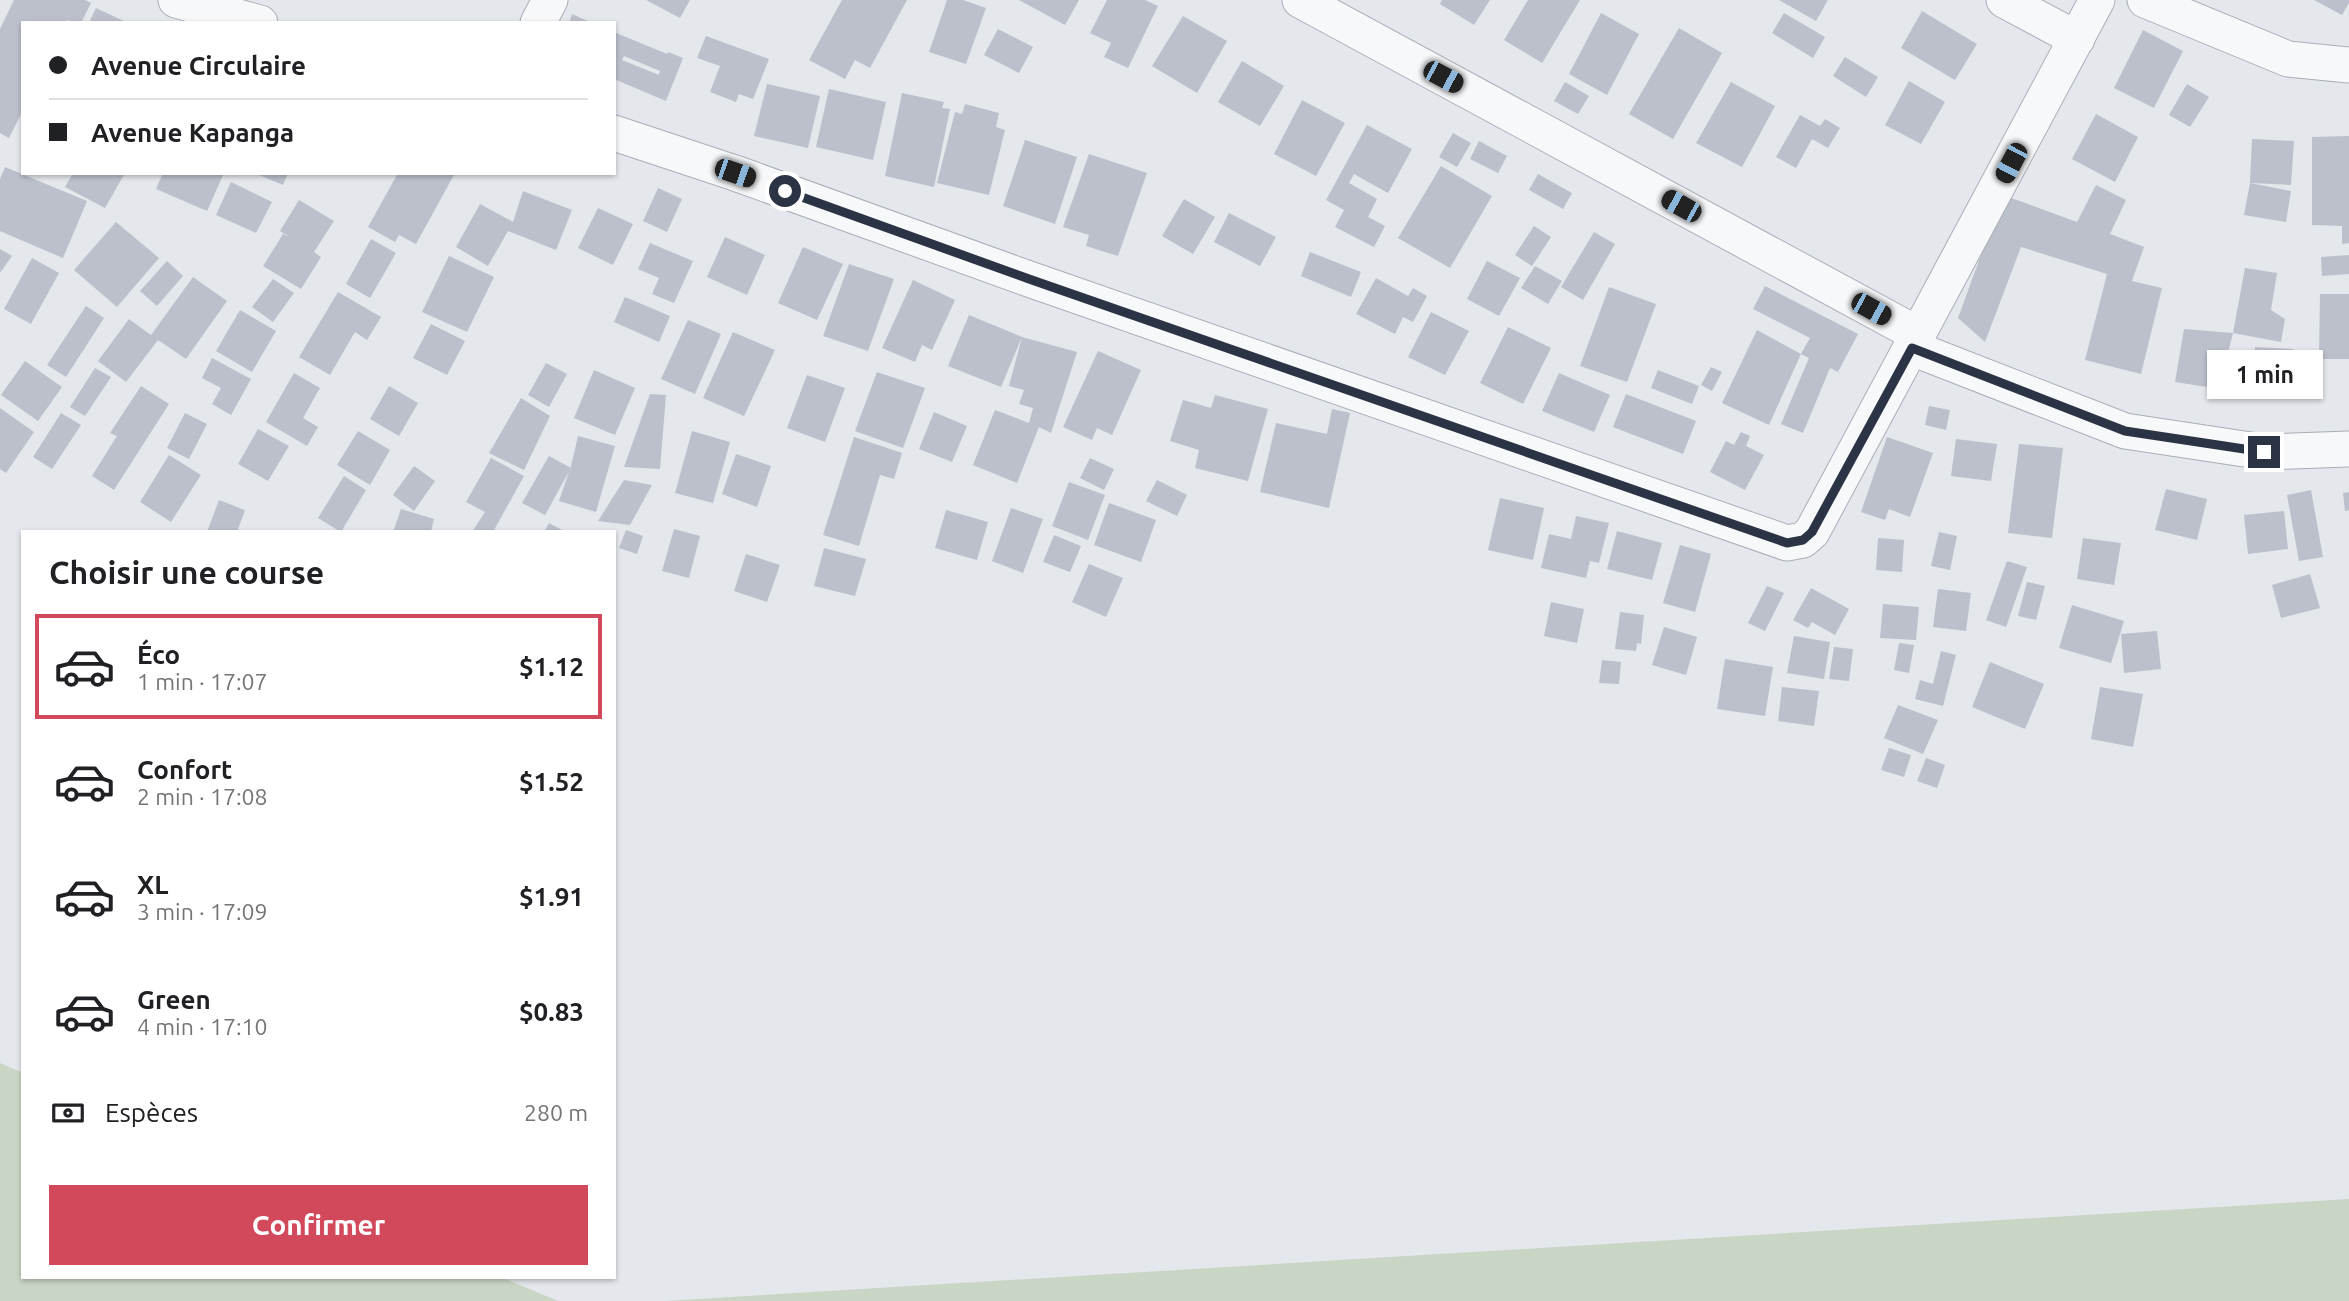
<!DOCTYPE html>
<html lang="fr">
<head>
<meta charset="utf-8">
<style>
  :root { --surface:#fff; --page:#f6f6f6; --text:#202124; --muted:#757577; --line:#e0e0e0; --accent:#d1495b }
  body { margin:0; font-family:Ubuntu,sans-serif; background:var(--page); color:var(--text); height:100vh; display:flex; flex-direction:column; font-size:26px; white-space:nowrap }
  * { box-sizing:border-box; margin:0 }
  p { font-size:23px; color:var(--muted) }
  .icon { flex:none; width:38px; height:38px; fill:none; stroke:currentColor; stroke-width:2; stroke-linecap:round; stroke-linejoin:round }
  .map { position:relative; flex:1; overflow:hidden }
  .panel { position:absolute; left:21px; top:530px; width:595px; height:749px; display:flex; flex-direction:column; background:var(--surface); border-radius:0px; box-shadow:0 2px 5px #0004 }
  .panel>* { flex:none }
  .hud { position:absolute; left:21px; top:21px; width:595px; height:154px; border-radius:0px; box-shadow:0 2px 5px #0004; display:grid; align-content:center; height:154px; padding:0 28px; background:var(--surface) }
  .end { position:absolute; width:32px; height:32px; margin:-16px; border:9px solid #2b3445; background:#fff; box-shadow:0 0 0 4px #fff }
  .from { border-radius:50% }
  .bubble { position:absolute; height:49px; border-radius:0px; background:var(--surface); box-shadow:0 2px 5px #0004; font-size:23px; font-weight:700; line-height:49px; text-align:center }
  .car { position:absolute; width:21px; height:42px; margin:-21px -10px; border-radius:9px; box-shadow:0 0 5px 2px #0007; background:linear-gradient(#222 24%,#8ab4d8 0 40%,#222 0 76%,#8ab4d8 0 86%,#222 0) }
  .hud b { display:flex; align-items:center; gap:24px; height:66px; font-size:26px }
  .hud b+b { border-top:2px solid var(--line) }
  .hud i { width:18px; height:18px; background:var(--text) }
  ul { padding:0; list-style:none }
  li { display:flex; align-items:center; gap:21px; height:105px; margin:0 14px 10px; padding:0 14px; border:4px solid transparent; border-radius:0px }
  li div { flex:1 }
  li b { display:block; font-size:26px }
  li em { font-style:normal; font-weight:700 }
  li.active { border-color:var(--accent) }
  li>.icon { width:63px; height:63px; stroke-width:1.5 }
  h2 { padding:0 28px; font-size:32px; line-height:84px }
  .pay { display:flex; align-items:center; gap:18px; height:77px; padding:0 28px; font-size:26px }
  .pay p { margin-inline-start:auto }
  .cta { display:flex; gap:14px; margin-top:auto; padding:14px 28px }
  .cta a { flex:1; height:80px; border-radius:0px; background:var(--accent); color:#fff; font-size:28px; font-weight:700; line-height:80px; text-align:center }
  .map>svg:first-child { display:block }
</style>
</head>
<body>
<div class="map">
<svg width="2349" height="1301" viewBox="0 0 2349 1301">
  <rect width="100%" height="100%" fill="#e4e7ec"/>
  <!-- green -->
  <path fill="#c9d6c5" d="M0 1063 23 1073V1278H503L558 1301H0Z
    M2349 1199V1301H665Z"/>
  <!-- building -->
  <path fill="#bbc0ca" fill-rule="evenodd" d="M14 0H85L91 3 81 23 67 20 66 23H23V110L9 138 0 133V29Z
    M646 0H690L680 18Z
    M842 0H907L870 68 855 60 845 79 809 60Z
    M947 0H963L986 8 966 64 929 52Z
    M1019 0H1079L1065 25Z
    M1107 0H1145L1158 6 1128 68 1104 57 1111 43 1090 33Z
    M1442 0H1490L1474 25 1440 4Z
    M1528 0H1580L1542 63 1504 40Z
    M1779 0H1828L1816 21Z
    M2314 0H2349V3L2342 15Z
    M96 8 128 23H89Z
    M1922 11 1977 44 1955 80 1901 48Z
    M1601 13 1639 34 1607 95 1569 74Z
    M1784 13 1825 37 1813 58 1772 33Z
    M572 14 592 23H569Z
    M1183 16 1227 41 1197 93 1152 66Z
    M1679 28 1722 53 1673 139 1629 114Z
    M998 29 1033 47 1019 73 984 55Z
    M2143 30 2183 51 2154 108 2114 88Z
    M614 32 667 54 668 52 683 58 666 101 614 79ZM624 56 660 71 659 75 622 60Z
    M706 36 769 59 753 99 739 94 736 102 710 92 720 66 697 58Z
    M1845 57 1878 77 1866 97 1833 76Z
    M1242 61 1284 86 1260 126 1218 102Z
    M1909 81 1945 102 1921 144 1885 125Z
    M1565 82 1589 96 1578 114 1554 101Z
    M1731 82 1775 106 1742 167 1696 143Z
    M767 84 820 96 808 148 754 136Z
    M2187 84 2209 97 2190 127 2169 115Z
    M829 89 886 102 873 160 816 147Z
    M902 93 944 102 942 108 950 109 934 187 885 176Z
    M1302 100 1345 123 1316 176 1274 154Z
    M965 104 999 113 996 127 1005 130 989 195 937 183 955 112 962 114Z
    M2096 114 2138 137 2115 182 2072 159Z
    M1800 115 1820 126 1825 119 1840 128 1828 148 1812 139 1796 168 1776 157Z
    M1367 125 1412 149 1388 193 1354 174 1349 183 1377 199 1368 217 1385 226 1374 247 1335 227 1344 210 1326 200Z
    M1453 133 1471 143 1457 167 1439 157Z
    M2349 136V243L2342 244V226L2312 225V137Z
    M2252 139 2294 141 2291 185 2250 183Z
    M1025 140 1077 157 1055 224 1003 206Z
    M1479 141 1507 156 1498 173 1470 159Z
    M1089 154 1147 173 1118 256 1086 246 1089 235 1063 227Z
    M1441 166 1492 196 1450 268 1398 238Z
    M5 167 87 201 63 258 0 231V179Z
    M73 173H125L105 208 65 187Z
    M163 173H224L207 211 156 189Z
    M254 173H288L283 185Z
    M398 173H455L416 244 399 235 395 242 368 227Z
    M1538 174 1572 193 1563 209 1529 190Z
    M231 182 272 202 256 233 216 215Z
    M2250 183 2291 191 2286 222 2244 215Z
    M2096 185 2126 200 2110 234 2144 247 2132 281 2162 288 2141 374 2085 360 2107 274 2021 247 1985 342 1958 318 2003 195 2077 222Z
    M658 188 682 199 667 232 643 221Z
    M523 191 572 210 556 250 508 231 488 266 456 247 480 204 513 222Z
    M1184 199 1215 217 1193 254 1162 236Z
    M299 200 334 221 314 252 321 257 301 289 263 266 283 234 290 237 280 231Z
    M598 208 633 224 613 265 578 248Z
    M1229 213 1276 237 1260 266 1214 242Z
    M116 222 159 258 117 307 74 270Z
    M1534 226 1551 237 1532 266 1515 255Z
    M1594 232 1615 244 1583 300 1561 287Z
    M725 237 765 255 747 295 707 277Z
    M371 239 396 253 370 298 346 284Z
    M650 243 693 261 674 303 652 294 659 278 638 269Z
    M803 247 843 264 817 320 778 303Z
    M0 249 12 256 0 273Z
    M1310 252 1361 272 1351 297 1301 276Z
    M2349 255V274L2322 276 2321 257Z
    M449 256 494 277 467 332 422 312Z
    M32 258 59 273 31 324 4 309Z
    M167 261 183 276 157 306 140 291Z
    M1487 261 1520 278 1499 316 1467 299Z
    M849 264 894 279 868 351 823 336Z
    M1535 266 1562 281 1548 304 1521 288Z
    M2245 268 2277 273 2271 310 2285 319 2281 342 2233 333Z
    M193 277 227 301 186 359 158 340 126 382 98 361 129 319 151 335Z
    M1376 278 1408 296 1413 288 1427 296 1413 322 1403 317 1395 334 1356 314Z
    M273 279 294 293 273 322 252 307Z
    M913 280 955 300 932 350 922 345 915 362 882 348Z
    M1765 286 1858 334 1838 372 1830 368 1803 433 1781 424 1809 358 1801 354 1810 338 1753 309Z
    M1609 287 1656 304 1627 382 1580 366Z
    M338 292 381 317 367 340 355 332 330 375 299 357Z
    M2320 294H2349V359H2319Z
    M625 297 670 316 659 342 614 322Z
    M86 306 104 318 66 377 47 365Z
    M240 310 276 331 252 372 216 351Z
    M1431 312 1469 331 1445 375 1408 357Z
    M969 315 1022 337 1001 387 948 366Z
    M688 320 721 334 695 394 661 379Z
    M431 324 465 341 447 375 413 358Z
    M1508 327 1551 348 1523 404 1480 383Z
    M2184 329 2233 333 2219 389 2175 382Z
    M1757 330 1801 354 1769 425 1722 403Z
    M733 332 775 350 744 416 703 398Z
    M1022 337 1077 352 1051 433 1039 427 1017 483 973 465 995 410 1029 423 1033 408 1019 404 1024 390 1009 386Z
    M2255 347 2293 349 2290 390 2252 389Z
    M1098 351 1141 370 1112 435 1097 428 1092 440 1063 427Z
    M212 358 251 379 231 415 212 404 221 388 202 378Z
    M25 361 62 387 38 421 1 395Z
    M546 363 567 374 549 407 528 395Z
    M1711 367 1722 372 1712 391 1701 385Z
    M95 368 111 377 85 416 70 407Z
    M594 370 635 388 615 435 574 418Z
    M1658 370 1699 386 1692 404 1651 388Z
    M877 372 925 388 903 448 855 431Z
    M294 373 320 388 303 418 318 427 307 446 266 422Z
    M1559 373 1610 395 1594 432 1542 411Z
    M807 375 845 388 825 442 787 428Z
    M141 386 169 404 114 490 92 476 117 436 110 433Z
    M389 386 418 403 399 436 370 419Z
    M650 394 666 395 660 469 624 467Z
    M1626 394 1696 421 1683 454 1613 427Z
    M1215 395 1268 409 1248 481 1195 468 1199 450 1170 441 1183 400 1211 408Z
    M521 398 550 416 524 470 489 453Z
    M1929 406 1950 410 1946 430 1925 425Z
    M0 408 34 432 6 473 0 469Z
    M1332 409 1350 413 1329 508 1260 492 1276 423 1327 434Z
    M934 412 967 426 952 462 919 449Z
    M61 413 81 425 52 469 33 457Z
    M185 413 207 424 189 459 167 448Z
    M258 429 289 446 268 481 238 464Z
    M358 431 390 450 370 485 337 465Z
    M692 431 730 442 713 503 675 493Z
    M1741 432 1750 436 1746 446 1764 455 1745 490 1710 472 1726 441 1734 445Z
    M578 436 615 446 596 512 559 501 571 466Z
    M854 437 902 453 894 479 880 475 859 546 823 535Z
    M1887 437 1933 453 1910 517 1889 509 1885 520 1861 512Z
    M1956 439 1997 444 1991 481 1951 476Z
    M2019 444 2063 448 2052 538 2008 533Z
    M736 454 771 466 757 507 722 494Z
    M169 455 201 475 171 522 140 502Z
    M549 456 571 468 545 515 522 503Z
    M491 458 524 476 493 532H472L485 512 466 502Z
    M1090 458 1114 469 1104 490 1080 478Z
    M414 466 435 481 414 511 393 495Z
    M344 476 366 490 341 532 318 518Z
    M624 480 652 485 630 525 598 521Z
    M1157 480 1187 495 1177 516 1146 501Z
    M1069 482 1105 495 1088 540 1052 526Z
    M2166 489 2207 499 2197 540 2155 530Z
    M2311 490 2323 557 2299 561 2287 495Z
    M2349 492V510L2345 511 2343 493Z
    M1500 498 1544 508 1533 560 1488 550Z
    M219 500 245 510 237 532H207Z
    M1109 503 1156 520 1141 562 1094 545Z
    M1011 508 1043 519 1023 573 992 561Z
    M401 509 434 519 431 532H393Z
    M946 510 988 522 977 560 935 548Z
    M2284 511 2288 549 2248 554 2244 515Z
    M1576 516 1609 523 1599 563 1590 561 1586 578 1541 568 1549 534 1571 539Z
    M549 523 566 532H544Z
    M674 529 700 536 689 578 662 571Z
    M626 530 643 536 637 554 619 548Z
    M1617 531 1662 543 1652 580 1607 569Z
    M1939 532 1957 536 1950 570 1931 566Z
    M1054 535 1081 546 1070 572 1043 562Z
    M1878 538 1904 540 1902 572 1876 570Z
    M2083 538 2121 543 2114 585 2077 579Z
    M1680 545 1711 554 1695 612 1663 603Z
    M824 548 866 559 855 596 814 586Z
    M746 554 780 565 767 602 734 591Z
    M2007 561 2027 567 2006 627 1986 620Z
    M1089 564 1123 578 1106 617 1072 602Z
    M2310 574 2320 608 2281 618 2272 585Z
    M2027 582 2045 586 2036 620 2018 616Z
    M1767 586 1784 593 1765 631 1748 623Z
    M1811 588 1849 609 1835 635 1812 622 1808 628 1793 620Z
    M1938 589 1971 593 1966 631 1933 627Z
    M1551 602 1584 609 1577 643 1544 636Z
    M1883 604 1919 607 1916 640 1880 638Z
    M2072 605 2124 621 2111 663 2059 648Z
    M1620 612 1644 615 1641 644 1637 643 1636 651 1615 649Z
    M1664 627 1697 637 1686 675 1652 665Z
    M2157 631 2161 669 2124 673 2121 634Z
    M1794 636 1830 642 1824 679 1787 673Z
    M1899 643 1914 645 1909 673 1894 670Z
    M1834 647 1853 649 1849 681 1829 679Z
    M1941 651 1956 655 1943 706 1915 699 1920 680 1933 684Z
    M1725 659 1773 667 1765 716 1717 709Z
    M1602 660 1621 662 1619 684 1599 683Z
    M1990 662 2044 684 2025 729 1972 707Z
    M1782 687 1819 691 1814 726 1778 721Z
    M2100 687 2143 694 2133 747 2091 739Z
    M1898 705 1938 720 1923 754 1884 738Z
    M1889 748 1911 755 1904 777 1881 770Z
    M1926 758 1945 765 1937 788 1917 781Z"/>
  <g fill="none" stroke-linecap="round" stroke-linejoin="round">
    <defs>
      <path id="minor" d="M176 0 260 23
        M1300 0 1919 335
        M2004 0 2077 39
        M2145 0 2288 59 2349 65
        M538 23 550 0
        M614 133 735 173 1029 279 1787 543 1803 540 1812 532 2097 0
        M1912 348 2125 431 2264 452 2349 449"/>
    </defs>
    <!-- minor casing -->
    <use href="#minor" stroke="#a9aeb7" stroke-width="37"/>
    <!-- minor -->
    <use href="#minor" stroke="#f7f8fa" stroke-width="35"/>
  </g>
  <g fill="none" stroke-linecap="round" stroke-linejoin="round">
    <!-- route -->
    <path stroke="#2b3445" stroke-width="9" d="M785 191 1029 279 1787 543 1803 540 1812 532 1912 348 2125 431 2264 452"/>
  </g>
</svg>
<i class="end from" style="left:785px;top:191px"></i>
<i class="end" style="left:2264px;top:452px"></i>
<div class="bubble" style="left:2207px;top:350px;width:116px">1 min</div>
<i class="car" style="left:1443px;top:77px;rotate:118deg"></i>
<i class="car" style="left:2011px;top:163px;rotate:208deg"></i>
<i class="car" style="left:735px;top:173px;rotate:109deg"></i>
<i class="car" style="left:1681px;top:206px;rotate:299deg"></i>
<i class="car" style="left:1871px;top:309px;rotate:119deg"></i>
<div class="hud">
<b><i class="from"></i>Avenue Circulaire</b>
<b><i></i>Avenue Kapanga</b>
</div>
<section class="panel">
<h2>Choisir une course</h2>
<ul>
<li class="active"><svg class="icon" aria-label="car" viewBox="0 0 24 24"><path d="M5 17H2v-5l4-1 3-4h7l3 4 3 1v5h-3M9 17h6M6 11h13"/><circle cx="7" cy="17" r="2"/><circle cx="17" cy="17" r="2"/></svg><div><b>Éco</b><p>1 min · 17:07</p></div><em>$1.12</em></li>
<li><svg class="icon" aria-label="car" viewBox="0 0 24 24"><path d="M5 17H2v-5l4-1 3-4h7l3 4 3 1v5h-3M9 17h6M6 11h13"/><circle cx="7" cy="17" r="2"/><circle cx="17" cy="17" r="2"/></svg><div><b>Confort</b><p>2 min · 17:08</p></div><em>$1.52</em></li>
<li><svg class="icon" aria-label="car" viewBox="0 0 24 24"><path d="M5 17H2v-5l4-1 3-4h7l3 4 3 1v5h-3M9 17h6M6 11h13"/><circle cx="7" cy="17" r="2"/><circle cx="17" cy="17" r="2"/></svg><div><b>XL</b><p>3 min · 17:09</p></div><em>$1.91</em></li>
<li><svg class="icon" aria-label="car" viewBox="0 0 24 24"><path d="M5 17H2v-5l4-1 3-4h7l3 4 3 1v5h-3M9 17h6M6 11h13"/><circle cx="7" cy="17" r="2"/><circle cx="17" cy="17" r="2"/></svg><div><b>Green</b><p>4 min · 17:10</p></div><em>$0.83</em></li>
</ul>
<div class="pay"><svg class="icon" aria-label="cash" viewBox="0 0 24 24"><path d="M3 7h18v10H3z"/><circle cx="12" cy="12" r="2"/></svg>Espèces<p>280 m</p></div>
<div class="cta"><a>Confirmer</a></div>
</section>
</div>
</body>
</html>
